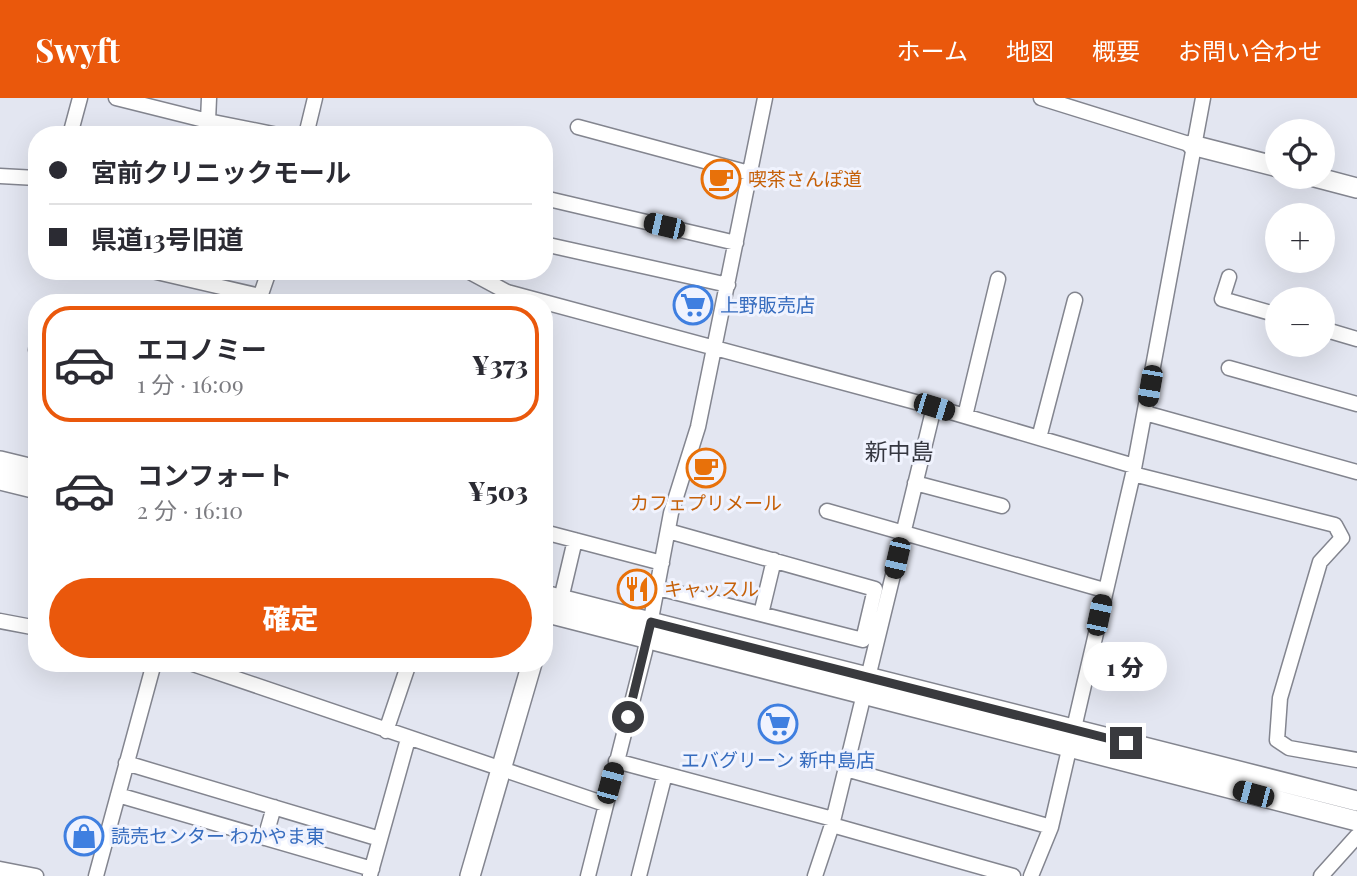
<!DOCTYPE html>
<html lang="ja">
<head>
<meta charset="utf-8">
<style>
  :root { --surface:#fff; --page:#f7f7f7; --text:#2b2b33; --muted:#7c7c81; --line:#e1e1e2; --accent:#ea580c }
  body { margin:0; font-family:"Playfair Display","Noto Sans JP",serif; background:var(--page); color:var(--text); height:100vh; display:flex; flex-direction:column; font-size:26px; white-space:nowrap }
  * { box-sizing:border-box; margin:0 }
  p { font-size:23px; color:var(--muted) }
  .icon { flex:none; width:38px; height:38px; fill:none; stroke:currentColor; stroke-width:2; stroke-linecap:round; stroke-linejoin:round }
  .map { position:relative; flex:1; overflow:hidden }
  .side { position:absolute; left:28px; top:196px; width:525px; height:378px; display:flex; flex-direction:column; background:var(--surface); border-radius:28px; box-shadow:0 7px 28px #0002 }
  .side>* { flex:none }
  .guide { position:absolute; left:28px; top:28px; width:525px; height:154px; border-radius:28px; box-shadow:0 7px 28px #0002; display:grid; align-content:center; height:154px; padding:0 21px; background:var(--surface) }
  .controls { position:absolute; left:1265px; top:21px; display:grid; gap:14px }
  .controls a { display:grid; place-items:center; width:70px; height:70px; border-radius:50%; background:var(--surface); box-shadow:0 7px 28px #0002; font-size:35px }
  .end { position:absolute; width:32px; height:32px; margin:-16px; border:9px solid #393a3e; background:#fff; box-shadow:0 0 0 4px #fff }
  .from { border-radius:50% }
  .bubble { position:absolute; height:49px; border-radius:24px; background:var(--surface); box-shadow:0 7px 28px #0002; font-size:23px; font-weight:800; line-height:49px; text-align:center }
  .car { position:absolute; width:21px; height:42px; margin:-21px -10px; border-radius:9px; box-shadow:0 0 5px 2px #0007; background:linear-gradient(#222 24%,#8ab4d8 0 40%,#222 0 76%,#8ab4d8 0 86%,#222 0) }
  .guide b { display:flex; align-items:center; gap:24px; height:66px; font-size:26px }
  .guide b+b { border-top:2px solid var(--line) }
  .guide i { width:18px; height:18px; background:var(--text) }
  ul { padding:12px 0 0; list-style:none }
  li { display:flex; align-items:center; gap:21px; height:116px; margin:0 14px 10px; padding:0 7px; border:4px solid transparent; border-radius:28px }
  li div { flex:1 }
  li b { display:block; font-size:26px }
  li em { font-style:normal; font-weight:800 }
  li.selected { border-color:var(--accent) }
  li>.icon { width:63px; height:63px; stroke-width:1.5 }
  .button { display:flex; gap:14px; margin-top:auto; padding:14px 21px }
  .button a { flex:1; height:80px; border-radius:42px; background:var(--accent); color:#fff; font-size:28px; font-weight:800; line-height:80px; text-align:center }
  header { display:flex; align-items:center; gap:42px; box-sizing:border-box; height:98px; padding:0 35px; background:var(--accent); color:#fff }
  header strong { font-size:33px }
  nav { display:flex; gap:38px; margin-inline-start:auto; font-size:24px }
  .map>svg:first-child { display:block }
</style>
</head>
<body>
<header>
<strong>Swyft</strong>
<nav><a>ホーム</a><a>地図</a><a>概要</a><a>お問い合わせ</a></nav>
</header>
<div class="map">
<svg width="1357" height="778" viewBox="0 0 1357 778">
  <rect width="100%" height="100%" fill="#e3e6f1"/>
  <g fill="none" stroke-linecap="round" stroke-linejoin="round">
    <defs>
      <path id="street" d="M116 0 208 23
        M209 0 208 23 278 37
        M1041 0 1192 47
        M578 29 749 75
        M70 37 80 0
        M306 37 315 0
        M0 78 37 80
        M544 100 736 145
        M544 146 728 187
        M152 173 260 198
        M468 173 507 194 934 309 1134 368
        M1229 179 1222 201 1278 217
        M258 205 269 173
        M1323 231 1357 241
        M36 252H37
        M1229 270 1357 306
        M1145 315 1357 374
        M965 318 998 181
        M1039 340 1075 202
        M1133 376 1335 427 1342 440 1320 464 1280 600 1277 642 1289 650 1357 662
        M915 385 1002 408
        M827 413 1104 492
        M544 434 662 465
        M658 490 863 542 875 491 668 433
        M561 501 575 442
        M761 516 774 462
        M0 523 37 530
        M190 565 605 706
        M386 633 409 565
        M616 663 833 721
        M126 665 380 741
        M846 671 1051 729
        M118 697 372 771
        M832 727 1013 778
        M265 740 274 709
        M0 771 36 778
        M370 777 408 641
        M96 778 154 565
        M588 778 645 553 671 415 698 329 765 0
        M639 778 665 676
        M815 778 832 727 934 309
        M1031 778 1051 729 1133 376 1203 0
        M1321 778 1357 738"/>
      <path id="secondary" d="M1192 47 1278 69
        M1315 79 1357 90
        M0 363 37 372
        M0 382 37 391
        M544 497 1357 703
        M544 514 1357 723
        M470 778 532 565"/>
    </defs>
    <!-- street casing -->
    <use href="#street" stroke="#83858f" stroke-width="17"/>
    <!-- secondary casing -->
    <use href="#secondary" stroke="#83858f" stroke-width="22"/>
    <!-- street -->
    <use href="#street" stroke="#fff" stroke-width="14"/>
    <!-- secondary -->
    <use href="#secondary" stroke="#fff" stroke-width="19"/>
  </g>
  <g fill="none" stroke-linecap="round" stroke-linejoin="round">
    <!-- route -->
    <path stroke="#393a3e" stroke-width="9" d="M628 619 651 524 1126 645"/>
  </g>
  <!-- icons -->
  <defs>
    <symbol id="cafe-ring" viewBox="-11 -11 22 22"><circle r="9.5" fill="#f0f3fe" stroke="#e8710a" stroke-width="1.5"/><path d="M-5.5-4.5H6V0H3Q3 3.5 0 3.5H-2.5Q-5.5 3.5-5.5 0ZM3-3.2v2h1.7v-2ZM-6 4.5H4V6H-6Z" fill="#e8710a"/></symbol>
    <symbol id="supermarket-ring" viewBox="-11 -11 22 22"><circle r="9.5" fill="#f0f3fe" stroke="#3f7fe0" stroke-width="1.5"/><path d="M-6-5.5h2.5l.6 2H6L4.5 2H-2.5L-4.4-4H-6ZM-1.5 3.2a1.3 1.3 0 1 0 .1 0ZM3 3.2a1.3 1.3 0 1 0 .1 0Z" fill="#3f7fe0"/></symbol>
    <symbol id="restaurant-ring" viewBox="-11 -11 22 22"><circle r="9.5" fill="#f0f3fe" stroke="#e8710a" stroke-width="1.5"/><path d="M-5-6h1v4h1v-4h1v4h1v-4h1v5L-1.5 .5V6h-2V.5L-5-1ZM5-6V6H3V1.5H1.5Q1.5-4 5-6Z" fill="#e8710a"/></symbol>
    <symbol id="shop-ring" viewBox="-11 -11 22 22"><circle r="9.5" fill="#f0f3fe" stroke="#3f7fe0" stroke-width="1.5"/><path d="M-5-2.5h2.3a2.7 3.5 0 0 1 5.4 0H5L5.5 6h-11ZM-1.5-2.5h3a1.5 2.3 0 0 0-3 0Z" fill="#3f7fe0"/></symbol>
  </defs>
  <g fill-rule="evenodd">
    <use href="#cafe-ring" x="699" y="59" width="44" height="44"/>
    <use href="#supermarket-ring" x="671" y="185" width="44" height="44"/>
    <use href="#cafe-ring" x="684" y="348" width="44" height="44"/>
    <use href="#restaurant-ring" x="615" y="469" width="44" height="44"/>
    <use href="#supermarket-ring" x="756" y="604" width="44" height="44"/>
    <use href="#shop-ring" x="62" y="716" width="44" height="44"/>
  </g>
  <g text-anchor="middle" stroke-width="6" stroke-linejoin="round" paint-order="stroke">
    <!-- food labels -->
    <g font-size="19" fill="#c56008" stroke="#f0f3fe" text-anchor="start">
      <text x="748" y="88">喫茶さんぽ道</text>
      <text x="706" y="412" text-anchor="middle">カフェプリメール</text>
      <text x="664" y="498">キャッスル</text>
    </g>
    <!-- shop labels -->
    <g font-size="19" fill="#366cbe" stroke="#f0f3fe" text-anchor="start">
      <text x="720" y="214">上野販売店</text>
      <text x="778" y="669" text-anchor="middle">エバグリーン 新中島店</text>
      <text x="111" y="745">読売センター わかやま東</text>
    </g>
    <!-- quarter labels -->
    <g font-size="23" fill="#353740" stroke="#f0f3fe">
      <text x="899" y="362">新中島</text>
    </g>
  </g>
</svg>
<div class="controls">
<a><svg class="icon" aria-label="locate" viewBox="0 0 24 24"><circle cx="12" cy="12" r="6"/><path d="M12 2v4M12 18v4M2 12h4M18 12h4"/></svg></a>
<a>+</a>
<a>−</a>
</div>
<i class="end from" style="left:628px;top:619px"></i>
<i class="end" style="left:1126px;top:645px"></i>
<div class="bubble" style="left:1083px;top:544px;width:84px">1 分</div>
<i class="car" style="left:664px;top:128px;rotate:283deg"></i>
<i class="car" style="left:1150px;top:288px;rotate:190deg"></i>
<i class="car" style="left:934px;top:309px;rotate:107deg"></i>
<i class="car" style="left:897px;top:460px;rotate:193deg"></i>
<i class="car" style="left:1099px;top:517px;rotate:12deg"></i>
<i class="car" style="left:610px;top:685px;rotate:15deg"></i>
<i class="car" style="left:1253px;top:696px;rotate:285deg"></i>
<div class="guide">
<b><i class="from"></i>宮前クリニックモール</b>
<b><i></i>県道13号旧道</b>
</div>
<section class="side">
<ul>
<li class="selected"><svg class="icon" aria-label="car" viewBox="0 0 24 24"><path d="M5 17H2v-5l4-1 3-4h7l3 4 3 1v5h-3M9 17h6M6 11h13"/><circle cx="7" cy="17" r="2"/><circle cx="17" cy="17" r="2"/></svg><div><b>エコノミー</b><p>1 分 · 16:09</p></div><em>¥373</em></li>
<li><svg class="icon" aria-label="car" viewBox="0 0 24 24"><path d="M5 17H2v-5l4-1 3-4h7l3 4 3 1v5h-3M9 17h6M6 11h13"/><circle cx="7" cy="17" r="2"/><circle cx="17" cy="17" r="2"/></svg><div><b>コンフォート</b><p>2 分 · 16:10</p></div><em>¥503</em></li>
</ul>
<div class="button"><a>確定</a></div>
</section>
</div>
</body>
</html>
